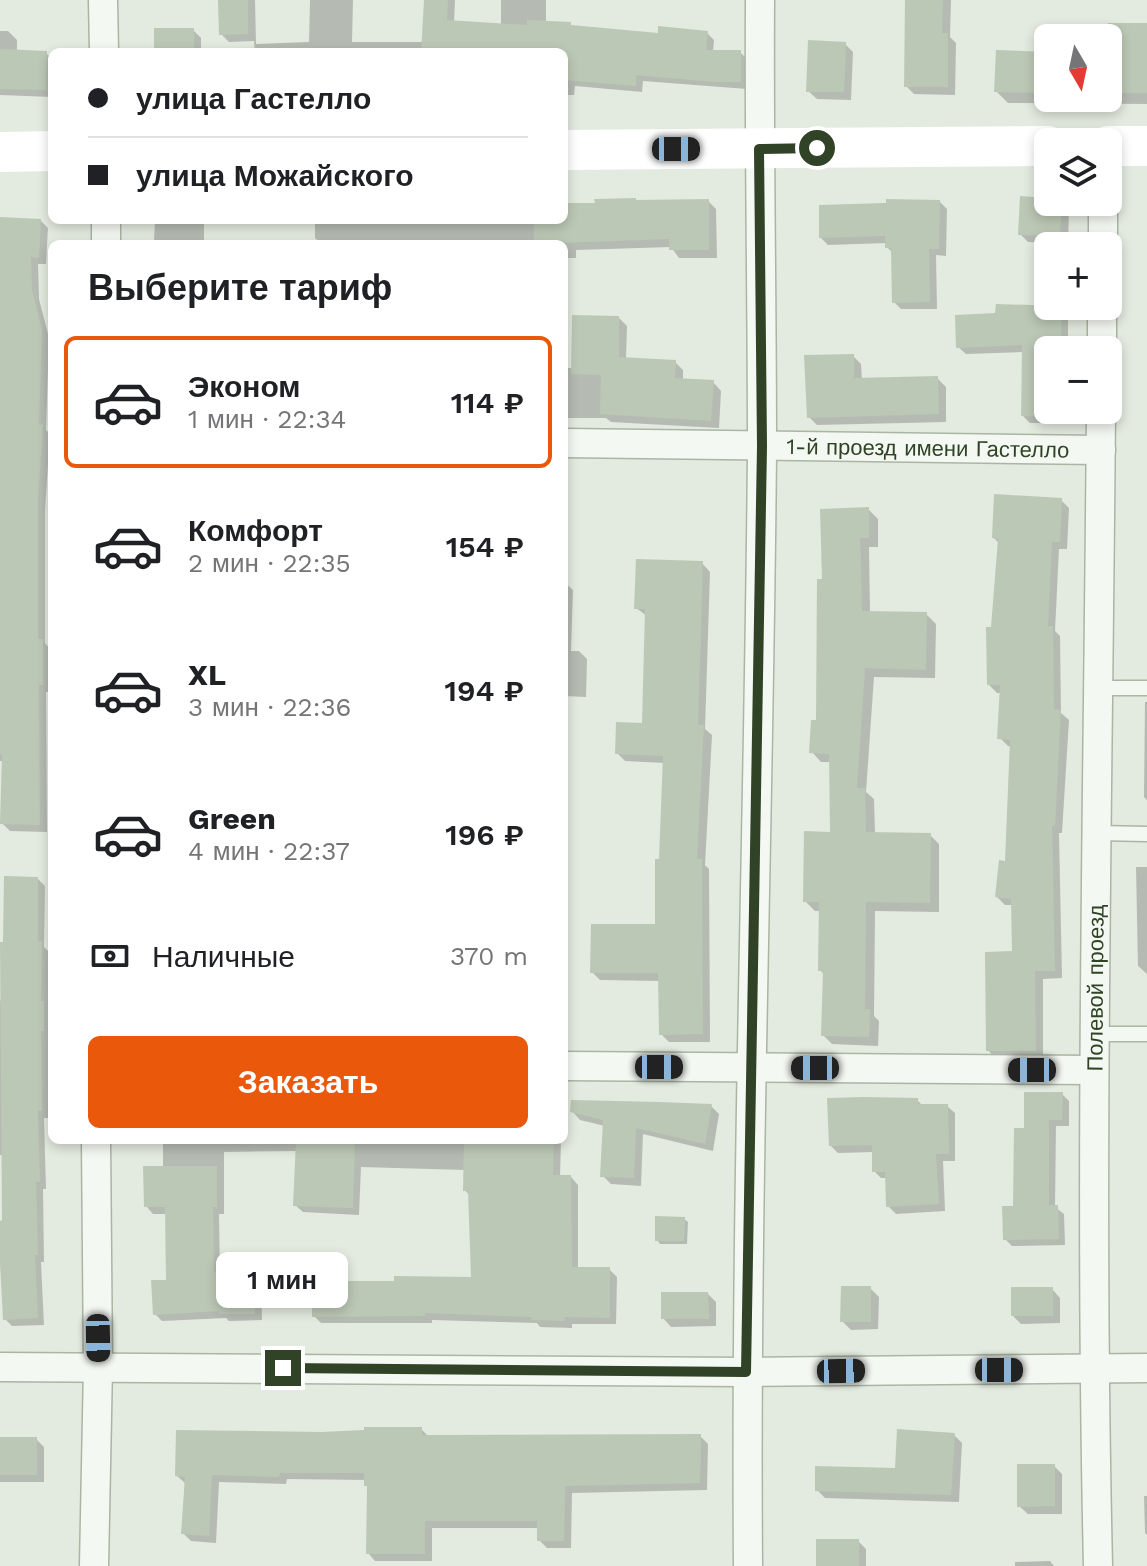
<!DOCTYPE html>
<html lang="ru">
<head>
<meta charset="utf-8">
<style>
  :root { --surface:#fff; --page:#f6f6f6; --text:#202124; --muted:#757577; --line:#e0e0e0; --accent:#ea580c }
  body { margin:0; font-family:"Work Sans",sans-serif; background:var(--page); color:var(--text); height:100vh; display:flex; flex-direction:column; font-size:30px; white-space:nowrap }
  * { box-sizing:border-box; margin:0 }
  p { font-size:26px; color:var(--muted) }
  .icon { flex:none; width:44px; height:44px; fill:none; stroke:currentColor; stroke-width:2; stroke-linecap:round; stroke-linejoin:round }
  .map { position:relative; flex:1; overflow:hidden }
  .sheet { position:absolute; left:48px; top:240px; width:520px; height:904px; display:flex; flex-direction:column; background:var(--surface); border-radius:12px; box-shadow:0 4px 12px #0003 }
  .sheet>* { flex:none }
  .hud { position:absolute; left:48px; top:48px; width:520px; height:176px; border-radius:12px; box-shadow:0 4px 12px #0003; display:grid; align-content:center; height:176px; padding:0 40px; background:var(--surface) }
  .needle { width:52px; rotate:171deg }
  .controls { position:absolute; left:1034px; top:24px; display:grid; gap:16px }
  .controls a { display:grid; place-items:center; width:88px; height:88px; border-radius:12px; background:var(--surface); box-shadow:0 4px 12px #0003; font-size:40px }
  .end { position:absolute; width:36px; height:36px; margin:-18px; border:10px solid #304326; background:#fff; box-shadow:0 0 0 4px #fff }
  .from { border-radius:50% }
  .bubble { position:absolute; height:56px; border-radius:12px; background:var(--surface); box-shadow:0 4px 12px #0003; font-size:26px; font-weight:600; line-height:56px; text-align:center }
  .car { position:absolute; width:24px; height:48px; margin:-24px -12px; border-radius:10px; box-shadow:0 0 6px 2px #0007; background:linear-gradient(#222 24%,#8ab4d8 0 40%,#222 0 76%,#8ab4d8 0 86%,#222 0) }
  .hud b { display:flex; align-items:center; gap:28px; height:76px; font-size:30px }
  .hud b+b { border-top:2px solid var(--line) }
  .hud i { width:20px; height:20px; background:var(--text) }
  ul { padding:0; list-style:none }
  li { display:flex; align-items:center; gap:24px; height:132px; margin:0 16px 12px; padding:0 24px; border:4px solid transparent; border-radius:12px }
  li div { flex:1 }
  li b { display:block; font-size:30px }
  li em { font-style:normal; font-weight:600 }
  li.on { border-color:var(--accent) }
  li>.icon { width:72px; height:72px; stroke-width:1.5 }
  h2 { padding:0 40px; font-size:36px; line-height:96px }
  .pay { display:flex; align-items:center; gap:20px; height:88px; padding:0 40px; font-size:30px }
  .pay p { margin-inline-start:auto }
  .cta { display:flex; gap:16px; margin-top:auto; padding:16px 40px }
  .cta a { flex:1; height:92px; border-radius:12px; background:var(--accent); color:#fff; font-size:32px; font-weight:600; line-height:92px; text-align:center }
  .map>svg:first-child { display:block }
</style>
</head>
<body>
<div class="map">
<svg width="1147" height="1566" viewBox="0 0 1147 1566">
  <rect width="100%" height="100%" fill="#e3eadf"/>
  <!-- shadow -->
  <path fill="#0003" fill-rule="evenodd" d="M220 0H255L256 44 309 42 310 0H353L352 42H423L426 0H455L454 22 501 26V0H546V23L660 35 707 33 714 40 713 52H740L747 59V89L643 81 642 92 575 86 574 95H564V52H255L254 41 229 42 221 34Z
    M906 0H951L950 37 956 43 955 95 914 94 906 86Z
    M1047 24 1147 25V104L1008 103 996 91 1047 54ZM1048 38H1108V98H1048Z
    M193 30 201 38V52H156Z
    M0 31H8L17 40V52L46 53 52 59V97L0 95Z
    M845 44 853 52 851 100 817 99 808 91Z
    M1048 200 1062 202 1069 209 1068 244 1028 242 1020 234Z
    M708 201 716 209 717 258H679L671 247 576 250V258H564V244H321L315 238V220H564V205Z
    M940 202 947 209 946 256 936 255 937 309H901L894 302 893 253 887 247V243L828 245 821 238Z
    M0 219 40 220 48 228 46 264H38L39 299 49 338 46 430 50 434 45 510V643L50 649V692H46L47 832 10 831 2 823 4 761H0Z
    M155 220H204V244H158L154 241Z
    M1061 308 1068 316V350H1048V410H1068L1067 423H1030L1023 416 1024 352 966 354 958 347Z
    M619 318 627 326 626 359 675 362 683 370V381L713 382 721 391 719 428 611 422 606 418H564V368H573Z
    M853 356 861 364 862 380 937 378 946 387V422L817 425 809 417Z
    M1061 500 1069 508 1067 549H1059L1055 631 1060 636 1061 713 1069 720 1062 833H1059L1062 978 1043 979V1059H996L988 1050 1014 953 1013 905H1005L997 897 1007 863 1011 747 1008 746 1000 738 1001 693H997L989 685 999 543 994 538Z
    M868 509 878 519V547H869L870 613 926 614 936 624 935 678 874 677 866 792 874 799 875 834 930 835 939 844V912L875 911 874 1016 879 1021 878 1046 832 1044 823 1035 825 975 820 970V911H815L805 901 833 834 831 762H821L812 752 818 722 824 581Z
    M702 563 710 572 705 729 712 735 705 865 709 869 710 1042H669L661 1034 660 981 600 980 592 972 657 926 665 763 625 761 617 753 644 725 647 616 636 608Z
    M564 582 573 590 571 651H579L587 659 586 697 564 696Z
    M1145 702H1147V800L1144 797Z
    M1136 867H1147V974L1138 966Z
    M38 879 45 886 44 947 48 951V1008L50 1011 51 1038H48V1118H44L46 1189H43L44 1262H41L44 1325 12 1326 5 1319 0 1260V1223L4 1222 3 1155H0V1002Z
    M1062 1094 1069 1101V1126H1056L1055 1207 1064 1214 1065 1245 1012 1246 1005 1239 1015 1208 1026 1130Z
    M917 1100 923 1106H947L955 1113V1161H943L945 1211 896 1214 888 1206 887 1178H881L874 1171V1152L838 1153 831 1146Z
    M711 1106 719 1114 713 1151 643 1134 641 1186 611 1184 603 1176 605 1126 580 1120 572 1111Z
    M163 1140H561L560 1177H571L578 1185V1269H609L617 1277 616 1324H572V1328L540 1327 537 1323 432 1320V1323H321L314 1316 474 1279 470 1196 465 1190V1170L361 1167 359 1215 303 1212 295 1205 298 1151 224 1152V1214H219L220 1274H254L261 1281 262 1320 229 1321 226 1318 162 1321 155 1314 168 1282 167 1214H153L146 1206 163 1168Z
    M684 1219 688 1222 687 1244H660L657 1240Z
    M870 1288 879 1297 878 1329 851 1330 842 1321Z
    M1052 1289 1060 1298V1323L1021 1324 1013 1316Z
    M708 1294 716 1302V1326L671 1327 663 1318Z
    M421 1429 429 1437 700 1436 708 1444 707 1490 572 1493 571 1548H547L539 1540V1528H432V1561H375L368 1553 369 1488 366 1480 287 1479 286 1484 219 1482 216 1543 191 1541 183 1533 185 1483 177 1476 321 1434Z
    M954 1435 962 1443 959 1502 825 1498 817 1490 897 1470Z
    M0 1439H36L44 1447V1482H0Z
    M1054 1466 1062 1474V1514H1028L1019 1506Z
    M1144 1496H1147V1535L1145 1533Z
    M858 1541 866 1549V1566H818Z
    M1050 1561 1054 1566H1015V1562Z"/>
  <!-- building -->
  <path fill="#bcc8b6" d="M218 0H248V34L219 35Z
    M424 0H448L447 20 527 25V20L571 22V25L658 33V26L708 31 706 50H741V82H713L636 75V86L564 80V52H421Z
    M905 0H943L942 33H948V87H904Z
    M1108 23H1147V93H1108Z
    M154 28H194V52H154Z
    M808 40 846 42 844 92H806Z
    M0 49 47 51 46 90 0 89Z
    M996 50 1048 52V93L994 92Z
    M1020 196 1048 198V202H1062L1060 236 1018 235Z
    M636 198V200L709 199V250H669V239L534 244V220H564V203H595L594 199Z
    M886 199 940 200 939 249H929L930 302 892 303 891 248H885V236L819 238V205L886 203Z
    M0 217 41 219 39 258 31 257 32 290 42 329 39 425 43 424 38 501V639H43V685H39L40 825 0 824 2 754H0Z
    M996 304 1062 306 1061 344 1048 343V417L1021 416 1022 345 956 348 955 315 995 313Z
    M572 315 619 316V357L676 360 675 378 714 380 711 421 600 414 601 375 571 374Z
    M854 354V378L938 376 939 414 807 418 804 355Z
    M994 494 1062 498 1060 542H1052L1048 626H1053L1054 709 1061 710 1055 826H1052L1055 971H1035L1036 1051H986L985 952 1012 951 1011 899 995 897 999 860 1005 861 1010 740 997 739 1000 685H987L986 627H991L998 539 992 538Z
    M869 507V538H860L862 611 927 612 926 670 865 668 857 788H865L866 832 931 833 930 903 866 902 865 1009H870L869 1037 821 1036 823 971H818L819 902H803L804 831 830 832 829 754 809 753 811 720H816L817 579H822L820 509Z
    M636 559 703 561 698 725H704L697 859H702L703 1034 659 1035 658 973H590L591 924H655V859H659L663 756 615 754 616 722 642 723 645 609H634Z
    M4 876 38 877V942L42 941 41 1001H44V1031H41L42 1111H38L40 1182H36L38 1255H35L38 1318 3 1320 0 1262V1221L2 1220 0 942H3Z
    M1024 1092H1063L1062 1120H1049V1205H1058L1059 1239 1003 1240 1002 1206H1013L1014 1128H1024Z
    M864 1097 918 1098V1104H948L949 1154H936L939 1204 886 1207 885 1172H872V1145L829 1146 827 1098Z
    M571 1100 659 1102 712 1104 705 1144 636 1128 634 1178 600 1177 603 1120 570 1112Z
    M296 1140H355L353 1208 293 1206Z
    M464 1140H554L553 1175H571L572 1267H610V1318L565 1317V1321L531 1320V1317L425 1313V1316L312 1317V1281H394V1276L471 1277 468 1191H463Z
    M143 1166H217V1207H213L214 1272H254L255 1314H219V1311L153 1315 151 1280H166L165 1207H144Z
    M655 1216 685 1217 684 1241H655Z
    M841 1286H871V1322H840Z
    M1011 1287H1053V1316H1011Z
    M661 1292H708L709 1319H661Z
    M364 1427H422V1435L701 1434 700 1483 565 1486 564 1541H537V1521H425V1554H366L367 1486H364V1473H280L279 1477 212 1475 209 1536 181 1534 185 1477 175 1476 176 1430 321 1432 364 1430Z
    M897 1429 955 1433 951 1495 815 1491V1466L895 1468Z
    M0 1437H37V1475H0Z
    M1017 1464H1055V1506L1017 1507Z
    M816 1539H859V1566H816Z"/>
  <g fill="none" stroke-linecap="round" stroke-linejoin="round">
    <defs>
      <path id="lane" d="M1098 688H1147
        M1097 833 1147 834
        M1094 1034H1147"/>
      <g id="street">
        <path d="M103 0 104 52"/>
        <path d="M106 220V244"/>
        <path d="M1103 246V202"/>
        <path d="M1102 350V306"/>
        <path id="s1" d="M564 443 1101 450"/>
        <path d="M564 1066 1094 1070"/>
        <path d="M0 1367 746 1372 1147 1368"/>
        <path d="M94 1566 98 1366 96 1140"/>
        <path d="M748 1566C745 1194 759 821 762 449 762 299 759 150 760 0"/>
        <path id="s2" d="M1098 1566C1089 1181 1098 795 1101 410"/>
      </g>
    </defs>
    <!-- lane casing -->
    <use href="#lane" stroke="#aab5a4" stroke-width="17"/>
    <!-- street casing -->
    <use href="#street" stroke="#aab5a4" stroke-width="31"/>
    <!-- lane -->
    <use href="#lane" stroke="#f4f8f2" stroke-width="14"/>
    <!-- street -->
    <use href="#street" stroke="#f4f8f2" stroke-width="28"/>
    <!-- secondary -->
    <path stroke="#fff" stroke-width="40" d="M1108 146H1147
      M564 150 1048 146
      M0 152 52 151"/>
  </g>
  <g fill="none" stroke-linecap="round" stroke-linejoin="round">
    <!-- route -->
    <path stroke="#304326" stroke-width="10" d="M283 1368 746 1372 762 446 759 149 817 148"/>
  </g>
  <g text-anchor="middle" stroke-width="6" stroke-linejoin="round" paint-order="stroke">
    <!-- street labels -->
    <g font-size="22" fill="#304326" stroke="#f2f7ef">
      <text dy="8" stroke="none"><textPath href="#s1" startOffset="364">1-й проезд имени Гастелло</textPath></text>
      <text dy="8" stroke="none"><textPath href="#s2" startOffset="578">Полевой проезд</textPath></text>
    </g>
  </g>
</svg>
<div class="controls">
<a><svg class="needle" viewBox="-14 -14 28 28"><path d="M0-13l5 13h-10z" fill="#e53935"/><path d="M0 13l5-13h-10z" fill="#757577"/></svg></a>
<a><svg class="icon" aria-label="layers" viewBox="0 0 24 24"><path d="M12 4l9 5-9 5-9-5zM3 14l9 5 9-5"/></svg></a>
<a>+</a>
<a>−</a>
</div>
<i class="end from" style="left:817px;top:148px"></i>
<i class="end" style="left:283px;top:1368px"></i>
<div class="bubble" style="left:216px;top:1252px;width:132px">1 мин</div>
<i class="car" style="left:676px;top:149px;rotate:90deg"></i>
<i class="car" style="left:659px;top:1067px;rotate:90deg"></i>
<i class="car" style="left:815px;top:1068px;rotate:270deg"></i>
<i class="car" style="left:1032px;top:1070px;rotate:270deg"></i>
<i class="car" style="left:98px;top:1338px;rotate:179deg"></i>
<i class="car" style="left:999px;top:1370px;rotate:90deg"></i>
<i class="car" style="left:841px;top:1371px;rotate:89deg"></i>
<div class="hud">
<b><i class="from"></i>улица Гастелло</b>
<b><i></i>улица Можайского</b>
</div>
<section class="sheet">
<h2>Выберите тариф</h2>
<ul>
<li class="on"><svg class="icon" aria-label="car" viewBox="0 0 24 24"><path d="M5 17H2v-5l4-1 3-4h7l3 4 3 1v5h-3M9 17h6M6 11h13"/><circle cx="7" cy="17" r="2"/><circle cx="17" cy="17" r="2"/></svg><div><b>Эконом</b><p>1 мин · 22:34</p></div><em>114 ₽</em></li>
<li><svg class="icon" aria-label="car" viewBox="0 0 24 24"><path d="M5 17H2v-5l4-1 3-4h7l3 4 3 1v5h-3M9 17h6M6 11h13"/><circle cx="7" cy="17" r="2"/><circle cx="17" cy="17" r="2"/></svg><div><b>Комфорт</b><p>2 мин · 22:35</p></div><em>154 ₽</em></li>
<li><svg class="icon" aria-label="car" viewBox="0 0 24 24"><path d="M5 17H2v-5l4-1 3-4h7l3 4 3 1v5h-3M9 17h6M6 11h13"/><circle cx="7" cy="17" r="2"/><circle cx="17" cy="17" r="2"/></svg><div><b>XL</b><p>3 мин · 22:36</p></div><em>194 ₽</em></li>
<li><svg class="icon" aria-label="car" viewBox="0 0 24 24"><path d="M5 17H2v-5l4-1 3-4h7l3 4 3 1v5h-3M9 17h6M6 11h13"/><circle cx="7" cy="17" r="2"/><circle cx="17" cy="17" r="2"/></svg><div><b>Green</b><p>4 мин · 22:37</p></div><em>196 ₽</em></li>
</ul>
<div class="pay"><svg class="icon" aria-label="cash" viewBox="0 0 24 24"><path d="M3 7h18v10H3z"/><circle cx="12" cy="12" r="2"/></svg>Наличные<p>370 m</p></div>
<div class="cta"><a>Заказать</a></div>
</section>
</div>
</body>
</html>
